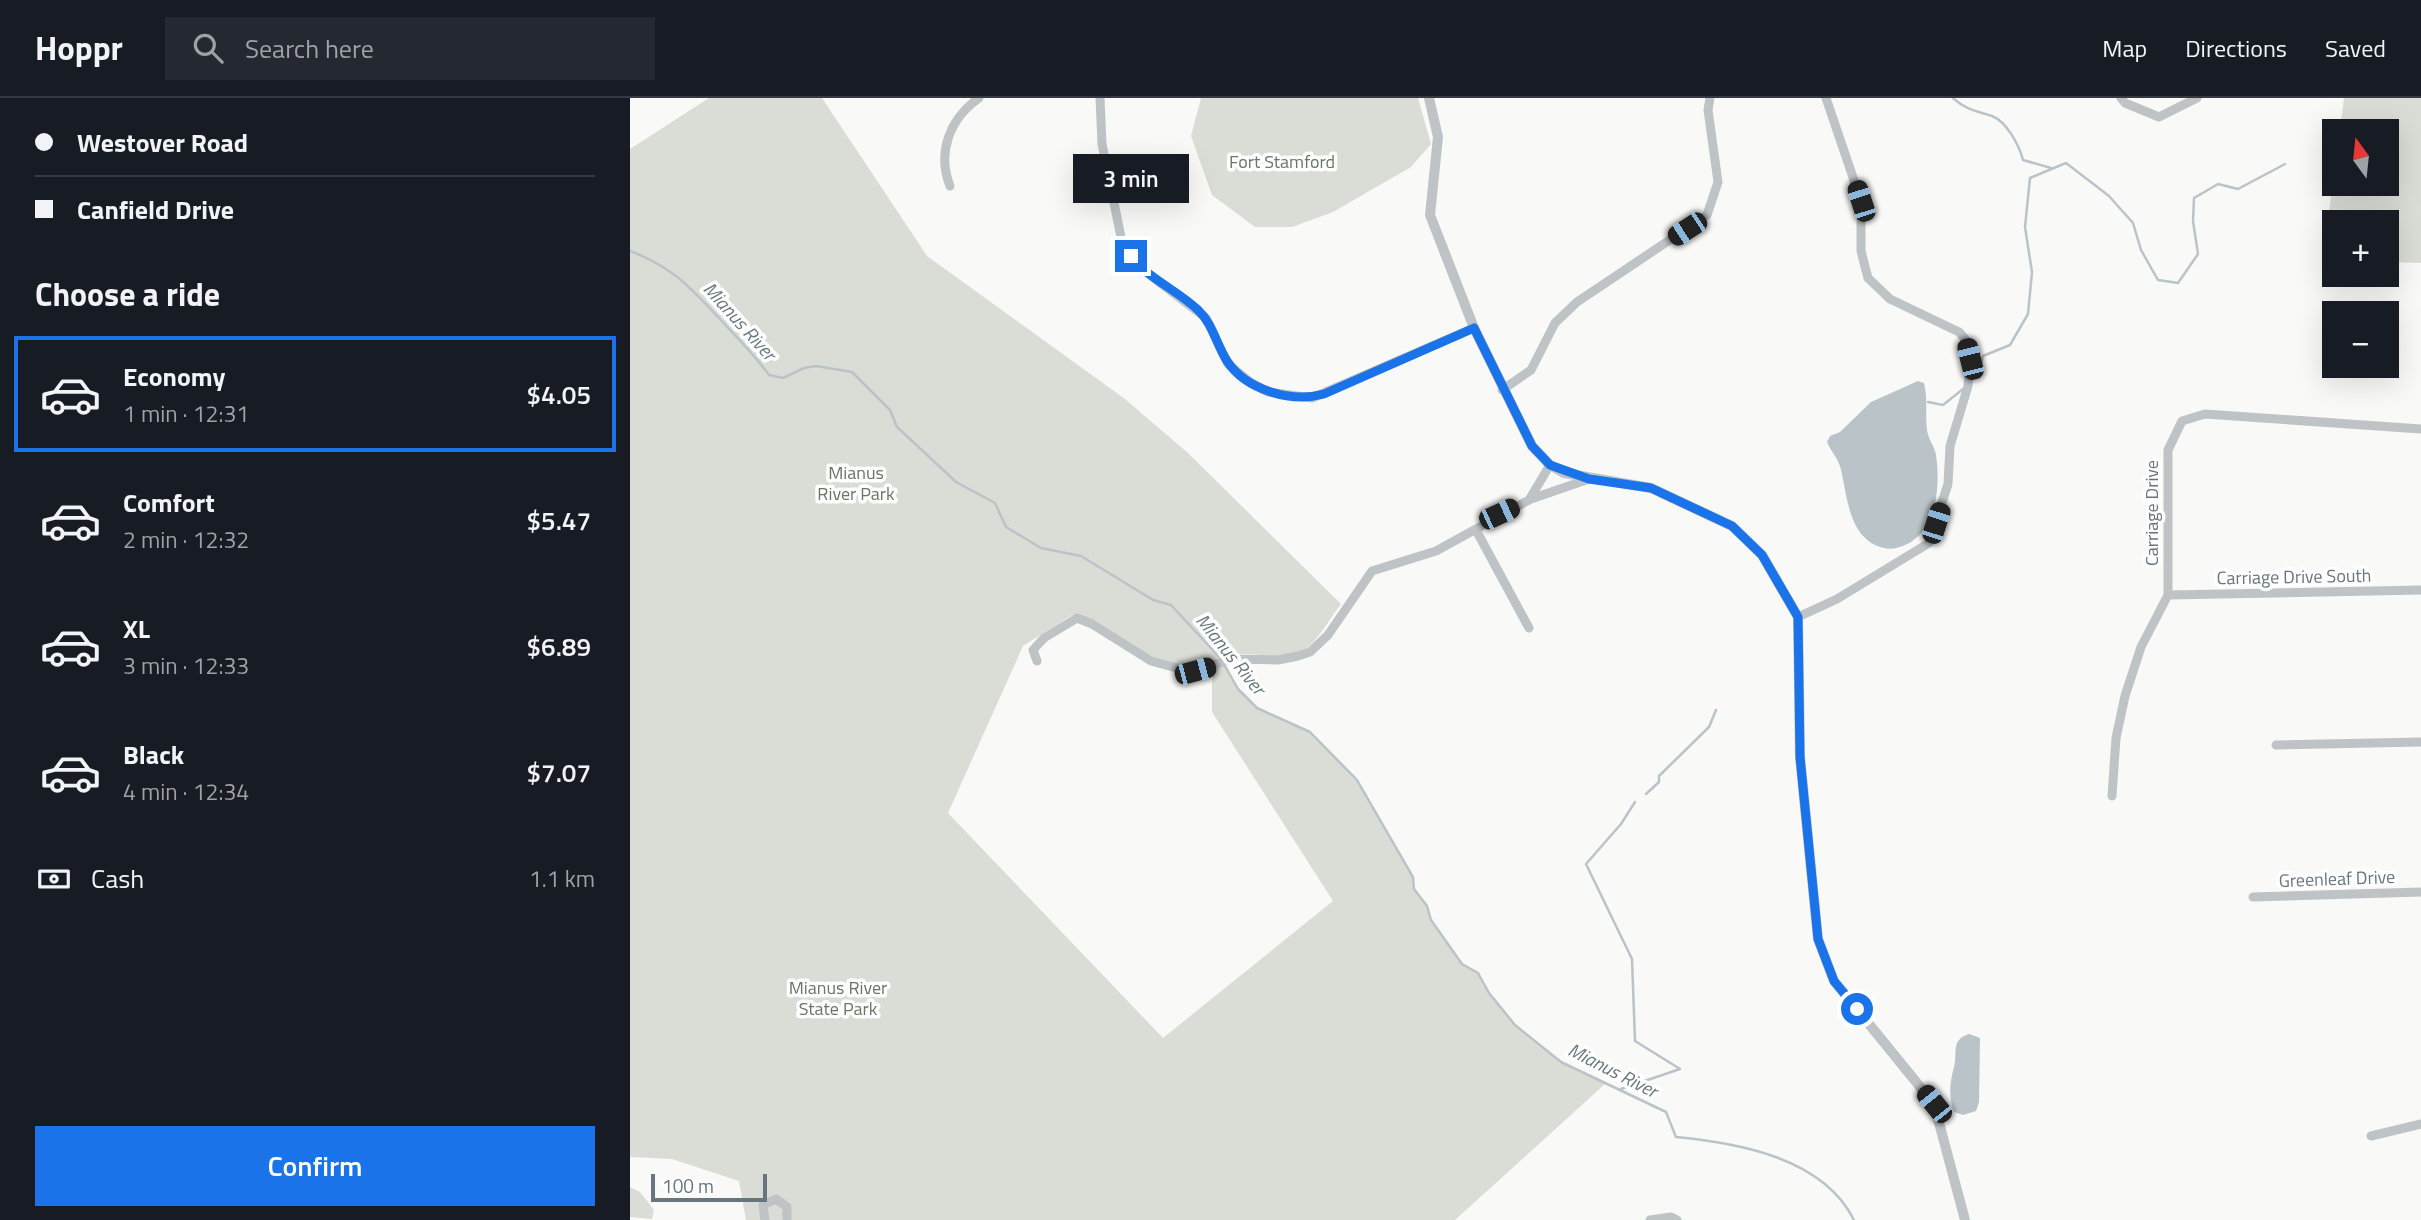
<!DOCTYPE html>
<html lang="en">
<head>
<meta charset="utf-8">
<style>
  :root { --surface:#171b24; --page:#242831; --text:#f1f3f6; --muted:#9ea1a6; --line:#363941; --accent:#1a73e8 }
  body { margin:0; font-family:"Titillium Web",sans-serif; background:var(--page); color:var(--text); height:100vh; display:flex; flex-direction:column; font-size:26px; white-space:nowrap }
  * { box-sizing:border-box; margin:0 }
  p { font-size:23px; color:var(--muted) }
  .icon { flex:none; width:38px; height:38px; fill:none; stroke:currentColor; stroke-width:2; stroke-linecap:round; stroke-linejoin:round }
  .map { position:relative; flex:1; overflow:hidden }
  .details { display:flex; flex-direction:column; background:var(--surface); width:630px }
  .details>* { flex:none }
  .hud { display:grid; align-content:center; height:154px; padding:0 35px; background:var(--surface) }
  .needle { width:46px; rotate:345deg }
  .buttons { position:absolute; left:1692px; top:21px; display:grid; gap:14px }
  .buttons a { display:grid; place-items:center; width:77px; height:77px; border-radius:0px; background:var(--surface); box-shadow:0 7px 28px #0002; font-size:35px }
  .scale { position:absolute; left:21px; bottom:18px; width:116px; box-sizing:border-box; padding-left:7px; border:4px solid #66757e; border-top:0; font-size:19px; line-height:24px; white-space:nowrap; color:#66757e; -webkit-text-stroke:5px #fff; paint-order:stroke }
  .end { position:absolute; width:32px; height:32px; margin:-16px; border:9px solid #1a73e8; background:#fff; box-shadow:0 0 0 4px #fff }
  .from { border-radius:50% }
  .bubble { position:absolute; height:49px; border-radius:0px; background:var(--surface); box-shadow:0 7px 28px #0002; font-size:23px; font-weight:600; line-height:49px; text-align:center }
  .car { position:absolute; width:21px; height:42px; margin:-21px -10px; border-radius:9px; box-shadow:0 0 5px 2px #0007; background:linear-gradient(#222 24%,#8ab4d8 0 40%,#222 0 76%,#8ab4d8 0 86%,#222 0) }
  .hud b { display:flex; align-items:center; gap:24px; height:66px; font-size:26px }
  .hud b+b { border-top:2px solid var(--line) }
  .hud i { width:18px; height:18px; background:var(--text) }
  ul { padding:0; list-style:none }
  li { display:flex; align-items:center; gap:21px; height:116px; margin:0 14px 10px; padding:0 21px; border:4px solid transparent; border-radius:0px }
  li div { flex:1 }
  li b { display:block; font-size:26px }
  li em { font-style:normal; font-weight:600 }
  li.active { border-color:var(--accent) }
  li>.icon { width:63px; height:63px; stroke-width:1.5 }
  h2 { padding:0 35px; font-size:32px; line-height:84px }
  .pay { display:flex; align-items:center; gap:18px; height:77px; padding:0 35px; font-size:26px }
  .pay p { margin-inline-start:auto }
  .action { display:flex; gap:14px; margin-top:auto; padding:14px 35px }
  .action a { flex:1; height:80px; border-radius:0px; background:var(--accent); color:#fff; font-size:28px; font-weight:600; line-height:80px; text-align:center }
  header { display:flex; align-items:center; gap:42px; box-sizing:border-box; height:98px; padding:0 35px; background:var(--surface); border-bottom:2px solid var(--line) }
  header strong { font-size:33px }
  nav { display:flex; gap:38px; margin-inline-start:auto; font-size:24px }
  .search { width:490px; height:63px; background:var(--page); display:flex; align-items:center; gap:18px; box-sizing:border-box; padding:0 24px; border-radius:0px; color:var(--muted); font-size:26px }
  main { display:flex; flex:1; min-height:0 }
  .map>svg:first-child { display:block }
</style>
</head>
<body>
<header>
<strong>Hoppr</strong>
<div class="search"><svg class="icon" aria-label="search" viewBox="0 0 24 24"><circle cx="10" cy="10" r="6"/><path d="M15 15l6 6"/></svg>Search here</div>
<nav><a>Map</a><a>Directions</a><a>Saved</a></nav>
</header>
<main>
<section class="details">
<div class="hud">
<b><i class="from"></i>Westover Road</b>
<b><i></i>Canfield Drive</b>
</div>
<h2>Choose a ride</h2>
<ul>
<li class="active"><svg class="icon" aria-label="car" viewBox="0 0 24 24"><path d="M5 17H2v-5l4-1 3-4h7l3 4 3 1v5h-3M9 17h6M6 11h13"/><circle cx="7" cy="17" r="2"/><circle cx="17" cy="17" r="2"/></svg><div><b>Economy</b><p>1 min · 12:31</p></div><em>$4.05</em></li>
<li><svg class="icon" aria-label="car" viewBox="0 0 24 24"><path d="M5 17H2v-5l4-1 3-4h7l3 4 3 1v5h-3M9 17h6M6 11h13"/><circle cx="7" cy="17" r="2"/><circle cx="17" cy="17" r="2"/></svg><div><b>Comfort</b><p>2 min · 12:32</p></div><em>$5.47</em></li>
<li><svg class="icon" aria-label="car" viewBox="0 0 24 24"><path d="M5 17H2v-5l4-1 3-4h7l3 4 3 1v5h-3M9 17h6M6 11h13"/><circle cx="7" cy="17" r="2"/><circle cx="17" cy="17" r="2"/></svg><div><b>XL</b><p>3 min · 12:33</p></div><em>$6.89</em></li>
<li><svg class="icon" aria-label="car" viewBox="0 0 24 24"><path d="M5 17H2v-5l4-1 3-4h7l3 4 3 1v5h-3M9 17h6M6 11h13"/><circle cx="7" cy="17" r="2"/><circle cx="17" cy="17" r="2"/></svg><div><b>Black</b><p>4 min · 12:34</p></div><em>$7.07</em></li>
</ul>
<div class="pay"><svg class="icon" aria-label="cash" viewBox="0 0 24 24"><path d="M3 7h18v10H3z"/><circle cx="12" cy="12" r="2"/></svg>Cash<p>1.1 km</p></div>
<div class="action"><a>Confirm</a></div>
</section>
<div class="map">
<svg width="1791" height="1122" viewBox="0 0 1791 1122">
  <rect width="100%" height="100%" fill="#f9f9f7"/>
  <!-- green -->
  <path fill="#d9ddd6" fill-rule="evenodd" d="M79 0H192L297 158 495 301 558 355 711 506C700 520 690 539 677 550 653 569 618 547 592 561L608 591 627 610 680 634 727 682 783 779 784 791 797 808 801 822 832 866 848 875 859 895 885 926 931 964 975 986 825 1122H116L109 1083 42 1061 0 1059V51ZM442 517H448L533 565 582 569V614L703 803 533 940 318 715 393 548Z
    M571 0H788L801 46 781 69 703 114 662 129H625L582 97 561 38Z
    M1714 0H1791V165L1757 164V124H1704V161H1693L1704 75V86H1757V33H1710Z
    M0 1089 10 1094 24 1112 22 1121 0 1119Z"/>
  <!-- water -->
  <path fill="#bac4c8" d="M1288 283 1294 285C1298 302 1295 316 1297 332 1298 341 1305 349 1306 357 1311 392 1306 441 1266 450 1252 453 1237 445 1229 433 1217 414 1216 393 1211 372 1209 361 1201 354 1197 344L1200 338 1210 334 1241 304Z
    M1339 936 1350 940 1349 1004 1346 1013 1333 1017 1324 1014C1318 998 1320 984 1324 969 1328 955 1320 942 1339 936Z"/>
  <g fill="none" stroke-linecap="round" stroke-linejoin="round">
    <!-- stream -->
    <path stroke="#bac4c8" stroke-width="2.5" d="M1323 0C1336 12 1346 13 1362 18 1377 24 1389 47 1393 62L1421 70
      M0 153C42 169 59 188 89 220 106 239 124 256 139 277L153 280 174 270 186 268 222 274 260 312 267 329 326 384 365 405 376 429 411 450 451 458 523 502 541 507 591 561 608 591 627 610 680 634 727 682 783 779 784 791 797 808 801 822 832 866 848 875 859 895 885 927 931 964 1036 1014 1046 1039C1109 1045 1193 1060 1224 1122
      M1344 277 1350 271 1353 258 1380 247 1398 216 1402 174 1395 129 1400 80 1436 65 1479 98 1503 125 1511 152 1528 182 1548 185 1568 156 1563 123 1564 100 1588 86 1608 91 1655 66
      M1298 304 1313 307 1333 291
      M1016 696 1029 684V678L1079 629 1086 612
      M991 991 1050 971 1005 943 1002 861 956 766 991 726 1005 704"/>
    <!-- minor -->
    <path stroke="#bec3c6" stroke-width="9" d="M470 0 472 46 492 144 508 168 576 220 598 266 620 284 638 294 682 300 844 230
      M1491 0 1495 5 1529 19 1567 0
      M320 88C307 55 319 21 349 0
      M872 292 901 272 925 225 947 204 1077 117 1088 84 1078 12 1080 0
      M901 401 959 381
      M846 432 899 530
      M1538 497 1791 492
      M1168 519 1207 501 1299 445 1318 386 1320 348 1338 288 1340 261 1335 241 1329 234 1260 201 1238 180 1231 153V103L1196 0
      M407 563 403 552 414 540 447 520 462 526 521 563 554 572 565 573 601 561 648 562 668 558 680 554 698 537 742 473 806 453 899 402 920 367
      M1646 647 1791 644
      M1482 698 1486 640 1495 598 1511 549 1538 497V352L1552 323 1575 316 1791 331
      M1623 799 1791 794
      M1741 1038 1791 1026
      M135 1122 133 1107 146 1101 157 1109V1122
      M1020 1122 1041 1119 1047 1122"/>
    <!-- tertiary -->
    <path stroke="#bec3c6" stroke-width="10" d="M799 0 808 39 800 117 844 230 902 348 920 367 934 375 1021 390 1102 428 1132 457 1168 519 1170 659 1188 841 1204 883 1304 1006 1335 1122"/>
  </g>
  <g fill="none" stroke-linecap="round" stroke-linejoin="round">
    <!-- route -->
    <path stroke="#1a73e8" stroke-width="9" d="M501 158C519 181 547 192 568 212 583 226 586 246 597 263 616 292 661 305 694 296L844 230 902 348 920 367 959 381 1021 390 1102 428 1132 457 1168 519 1170 659 1188 841 1204 883 1227 911"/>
  </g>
  <g text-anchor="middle" stroke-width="7" stroke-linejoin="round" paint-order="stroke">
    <!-- park labels -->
    <g font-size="18" fill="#687765" stroke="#fff">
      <text x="652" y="70">Fort Stamford</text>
      <text x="226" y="381">Mianus<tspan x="226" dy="21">River Park</tspan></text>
      <text x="208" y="896">Mianus River<tspan x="208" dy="21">State Park</tspan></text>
    </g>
    <!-- street labels -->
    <g font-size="18" fill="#66757e" stroke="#fff">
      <text transform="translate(1522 415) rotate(-90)" y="6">Carriage Drive</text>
      <text transform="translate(1664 479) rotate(-1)" y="6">Carriage Drive South</text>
      <text transform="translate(1707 781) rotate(-2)" y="6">Greenleaf Drive</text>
    </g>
    <!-- water labels -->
    <g font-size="19" font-style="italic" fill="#67797f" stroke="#fff">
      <text transform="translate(110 223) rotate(48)" y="7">Mianus River</text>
      <text transform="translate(601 556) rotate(51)" y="7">Mianus River</text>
      <text transform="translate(983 972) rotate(27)" y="7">Mianus River</text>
    </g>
  </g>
</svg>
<div class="buttons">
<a><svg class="needle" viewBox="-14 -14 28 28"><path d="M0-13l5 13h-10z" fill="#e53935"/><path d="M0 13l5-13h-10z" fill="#9ea1a6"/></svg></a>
<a>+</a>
<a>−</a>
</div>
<div class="scale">100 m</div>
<i class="end from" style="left:1227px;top:911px"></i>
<i class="end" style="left:501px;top:158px"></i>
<div class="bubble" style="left:443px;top:56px;width:116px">3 min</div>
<i class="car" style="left:1231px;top:103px;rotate:342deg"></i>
<i class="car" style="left:1057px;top:131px;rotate:237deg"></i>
<i class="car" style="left:1340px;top:261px;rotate:346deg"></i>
<i class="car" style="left:869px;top:416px;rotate:65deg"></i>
<i class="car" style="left:1306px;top:425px;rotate:18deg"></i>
<i class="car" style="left:565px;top:573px;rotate:75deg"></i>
<i class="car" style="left:1304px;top:1006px;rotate:321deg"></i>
</div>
</main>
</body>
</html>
